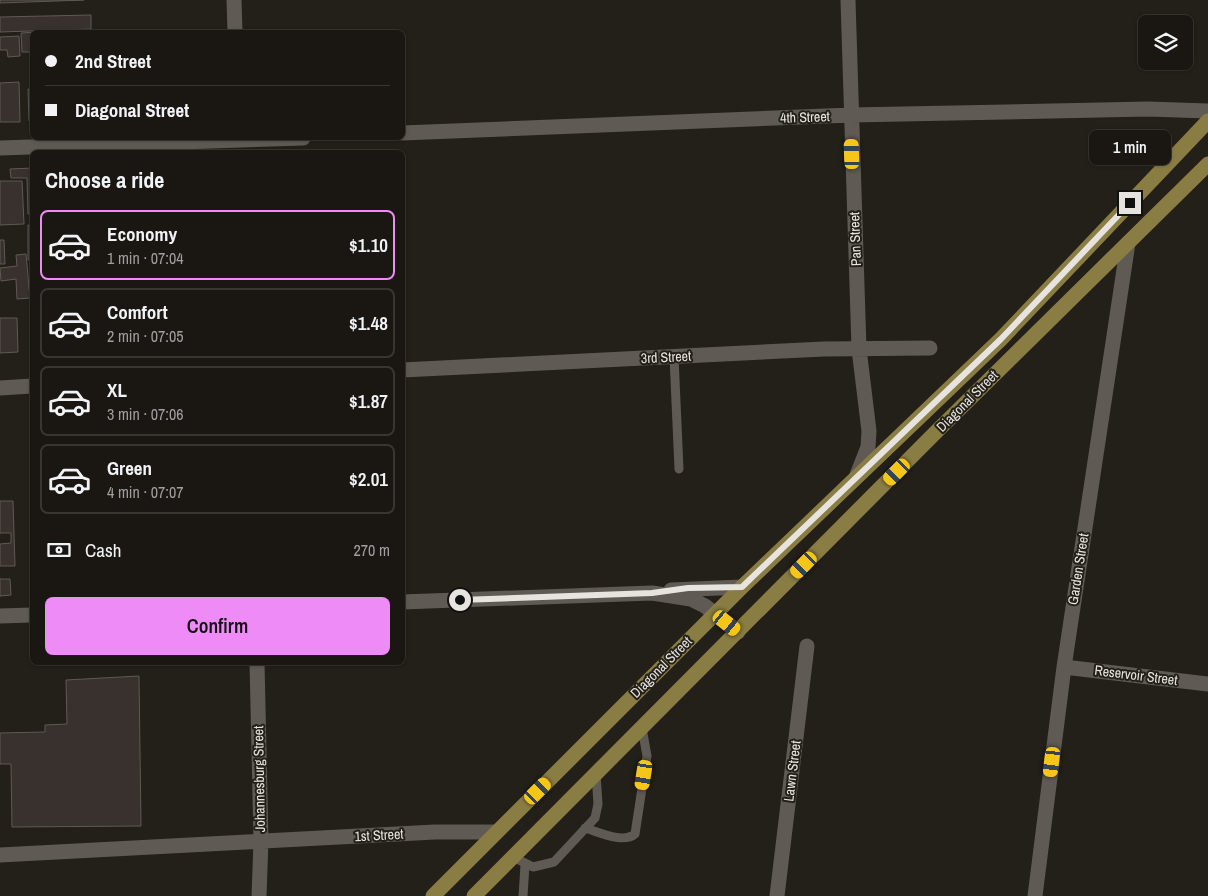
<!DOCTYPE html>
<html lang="en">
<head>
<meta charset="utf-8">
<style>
  :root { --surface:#1a1713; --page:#23201c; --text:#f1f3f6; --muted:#9f9fa0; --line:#383633; --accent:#ef8bf7 }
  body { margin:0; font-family:"Archivo Narrow",sans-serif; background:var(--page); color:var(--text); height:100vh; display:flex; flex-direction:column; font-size:19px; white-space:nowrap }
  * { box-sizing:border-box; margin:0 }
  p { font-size:16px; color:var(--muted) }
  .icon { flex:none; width:28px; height:28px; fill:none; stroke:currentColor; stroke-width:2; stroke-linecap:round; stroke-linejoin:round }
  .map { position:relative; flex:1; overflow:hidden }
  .sheet { position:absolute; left:30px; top:150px; width:375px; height:515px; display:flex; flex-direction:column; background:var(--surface); border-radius:8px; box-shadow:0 1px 4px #0004,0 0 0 1px var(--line) }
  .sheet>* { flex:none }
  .guide { position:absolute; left:30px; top:30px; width:375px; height:110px; border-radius:8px; box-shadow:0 1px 4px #0004,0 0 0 1px var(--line); display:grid; align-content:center; height:110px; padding:0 15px; background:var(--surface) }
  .tools { position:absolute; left:1138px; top:15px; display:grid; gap:10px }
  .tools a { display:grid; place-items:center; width:55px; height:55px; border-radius:8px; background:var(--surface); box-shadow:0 1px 4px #0004,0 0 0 1px var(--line); font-size:25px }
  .end { position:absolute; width:22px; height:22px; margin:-11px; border:6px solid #e7e4e0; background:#111; box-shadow:0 0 0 2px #111 }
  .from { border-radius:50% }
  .bubble { position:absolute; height:35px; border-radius:8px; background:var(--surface); box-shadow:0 1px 4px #0004,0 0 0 1px var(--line); font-size:16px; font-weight:600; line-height:35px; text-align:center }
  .car { position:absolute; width:15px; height:30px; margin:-15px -8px; border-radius:6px; box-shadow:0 0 4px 1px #0007; background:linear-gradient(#f5c518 24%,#345 0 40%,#f5c518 0 76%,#345 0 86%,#f5c518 0) }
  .guide b { display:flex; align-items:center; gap:18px; height:48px; font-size:19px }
  .guide b+b { border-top:1px solid var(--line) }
  .guide i { width:12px; height:12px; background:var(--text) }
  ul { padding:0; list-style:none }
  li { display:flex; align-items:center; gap:15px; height:70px; margin:0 10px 8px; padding:0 5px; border:2px solid var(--line); border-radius:8px }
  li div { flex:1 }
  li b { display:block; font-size:19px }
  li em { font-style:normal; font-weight:600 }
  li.selected { border-color:var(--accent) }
  li>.icon { width:45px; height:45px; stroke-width:1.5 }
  h2 { padding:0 15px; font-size:22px; line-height:60px }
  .pay { display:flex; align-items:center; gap:12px; height:55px; padding:0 15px; font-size:19px }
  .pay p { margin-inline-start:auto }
  .action { display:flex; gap:10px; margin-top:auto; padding:10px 15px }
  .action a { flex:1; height:58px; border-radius:8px; background:var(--accent); color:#111; font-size:20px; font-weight:600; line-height:58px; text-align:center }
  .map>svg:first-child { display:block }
</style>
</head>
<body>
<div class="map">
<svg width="1208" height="896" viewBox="0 0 1208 896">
  <rect width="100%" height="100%" fill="#231f19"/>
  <!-- building -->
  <path fill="#38312d" stroke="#615955" d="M0 0H84L0 3Z
    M91 15V29L0 32V17Z
    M32 32V52H22L21 33 38 32Z
    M19 36 20 56 8 57 7 50H0V37Z
    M19 82 20 122H0V83Z
    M28 89H32V121H29Z
    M32 168V214H28L27 178H11L10 169Z
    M0 181H22L24 224 0 225Z
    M28 225H32V260H28Z
    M0 240H4L5 264H0Z
    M26 254 30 298 17 299 16 279 1 281 0 268 17 266 16 255Z
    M30 266H32V289H29Z
    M0 318H17L18 352 0 353Z
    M0 501H13L15 566H0V544L11 543V533H0Z
    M0 579H10L11 595 0 596Z
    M139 676 141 826 12 827 11 764H0V733L45 732V725L67 724 66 680Z"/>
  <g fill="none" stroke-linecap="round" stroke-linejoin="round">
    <!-- lane -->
    <path stroke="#5f5a53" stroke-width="9" d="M674 357 679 469
      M585 828C599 832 623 844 635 834L647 756 642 728
      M513 857 533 867 554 862 595 818 598 804 596 774
      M523 896 525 865"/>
    <!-- street -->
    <path stroke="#5f5a53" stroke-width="15" d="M234 0 235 32
      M848 0 859 349 869 431 868 447 857 475
      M402 133 851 115 1148 109 1208 111
      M0 148 303 138
      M402 370 824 349 930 348
      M0 388 32 386
      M671 590 742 587
      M402 602 652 593 691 599 705 606 738 632
      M0 616 32 615
      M257 662 261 841 259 896
      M1064 667 1208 684
      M0 855 435 832H496
      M777 896 807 646
      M1035 896 1064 667 1128 243"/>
    <!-- primary -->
    <path stroke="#8a7d43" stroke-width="15" d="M433 896 742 587 1001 339 1208 121
      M474 896 936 432 1208 164"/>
  </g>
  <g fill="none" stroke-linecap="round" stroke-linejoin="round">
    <!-- route -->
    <path stroke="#e7e4e0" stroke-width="6" d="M460 600 652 593 688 588 742 587 1001 339 1130 203"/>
  </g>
  <g text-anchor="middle" stroke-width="4" stroke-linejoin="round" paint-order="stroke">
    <!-- street labels -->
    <g font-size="14" fill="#e7e4e0" stroke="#231f19">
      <text transform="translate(805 117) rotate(-2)" y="5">4th Street</text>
      <text transform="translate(855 239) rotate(-92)" y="5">Pan Street</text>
      <text transform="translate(666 357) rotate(-3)" y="5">3rd Street</text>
      <text transform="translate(967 401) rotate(-45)" y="5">Diagonal Street</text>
      <text transform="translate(1078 569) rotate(-81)" y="5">Garden Street</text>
      <text transform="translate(661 667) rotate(-45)" y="5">Diagonal Street</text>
      <text transform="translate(1136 675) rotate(7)" y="5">Reservoir Street</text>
      <text transform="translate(792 771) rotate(-83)" y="5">Lawn Street</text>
      <text transform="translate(259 779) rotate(-91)" y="5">Johannesburg Street</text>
      <text transform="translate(379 835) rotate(-3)" y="5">1st Street</text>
    </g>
  </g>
</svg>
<div class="tools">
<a><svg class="icon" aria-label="layers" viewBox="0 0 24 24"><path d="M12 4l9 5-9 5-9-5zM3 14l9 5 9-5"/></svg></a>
</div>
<i class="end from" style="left:460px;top:600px"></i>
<i class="end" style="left:1130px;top:203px"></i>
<div class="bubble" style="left:1089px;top:130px;width:82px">1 min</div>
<i class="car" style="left:852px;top:154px;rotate:358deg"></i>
<i class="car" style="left:897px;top:472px;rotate:225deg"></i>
<i class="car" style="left:804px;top:565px;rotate:224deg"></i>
<i class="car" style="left:727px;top:623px;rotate:129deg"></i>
<i class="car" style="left:1052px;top:762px;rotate:187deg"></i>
<i class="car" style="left:644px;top:775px;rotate:189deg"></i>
<i class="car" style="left:538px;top:791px;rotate:45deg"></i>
<div class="guide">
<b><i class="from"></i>2nd Street</b>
<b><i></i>Diagonal Street</b>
</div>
<section class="sheet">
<h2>Choose a ride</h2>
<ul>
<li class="selected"><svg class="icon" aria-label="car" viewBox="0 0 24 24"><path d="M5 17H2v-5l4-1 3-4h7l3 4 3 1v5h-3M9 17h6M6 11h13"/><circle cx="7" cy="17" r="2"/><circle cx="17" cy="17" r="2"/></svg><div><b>Economy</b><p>1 min · 07:04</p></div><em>$1.10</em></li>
<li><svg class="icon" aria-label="car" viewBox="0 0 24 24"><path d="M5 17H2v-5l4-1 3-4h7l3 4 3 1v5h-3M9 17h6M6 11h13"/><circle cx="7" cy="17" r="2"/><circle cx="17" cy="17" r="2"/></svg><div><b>Comfort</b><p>2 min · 07:05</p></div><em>$1.48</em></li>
<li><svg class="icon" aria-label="car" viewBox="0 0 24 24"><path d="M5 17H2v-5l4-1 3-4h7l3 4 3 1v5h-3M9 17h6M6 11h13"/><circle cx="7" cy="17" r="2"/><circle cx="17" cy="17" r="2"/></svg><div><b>XL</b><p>3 min · 07:06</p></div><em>$1.87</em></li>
<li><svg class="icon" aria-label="car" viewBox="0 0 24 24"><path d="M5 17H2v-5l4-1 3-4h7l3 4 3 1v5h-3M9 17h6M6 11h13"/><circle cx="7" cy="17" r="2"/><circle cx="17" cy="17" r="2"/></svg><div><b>Green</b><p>4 min · 07:07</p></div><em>$2.01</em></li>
</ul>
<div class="pay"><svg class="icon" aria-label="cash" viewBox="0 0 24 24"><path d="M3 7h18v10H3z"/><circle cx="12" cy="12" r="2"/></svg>Cash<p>270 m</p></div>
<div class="action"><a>Confirm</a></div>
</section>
</div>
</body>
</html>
